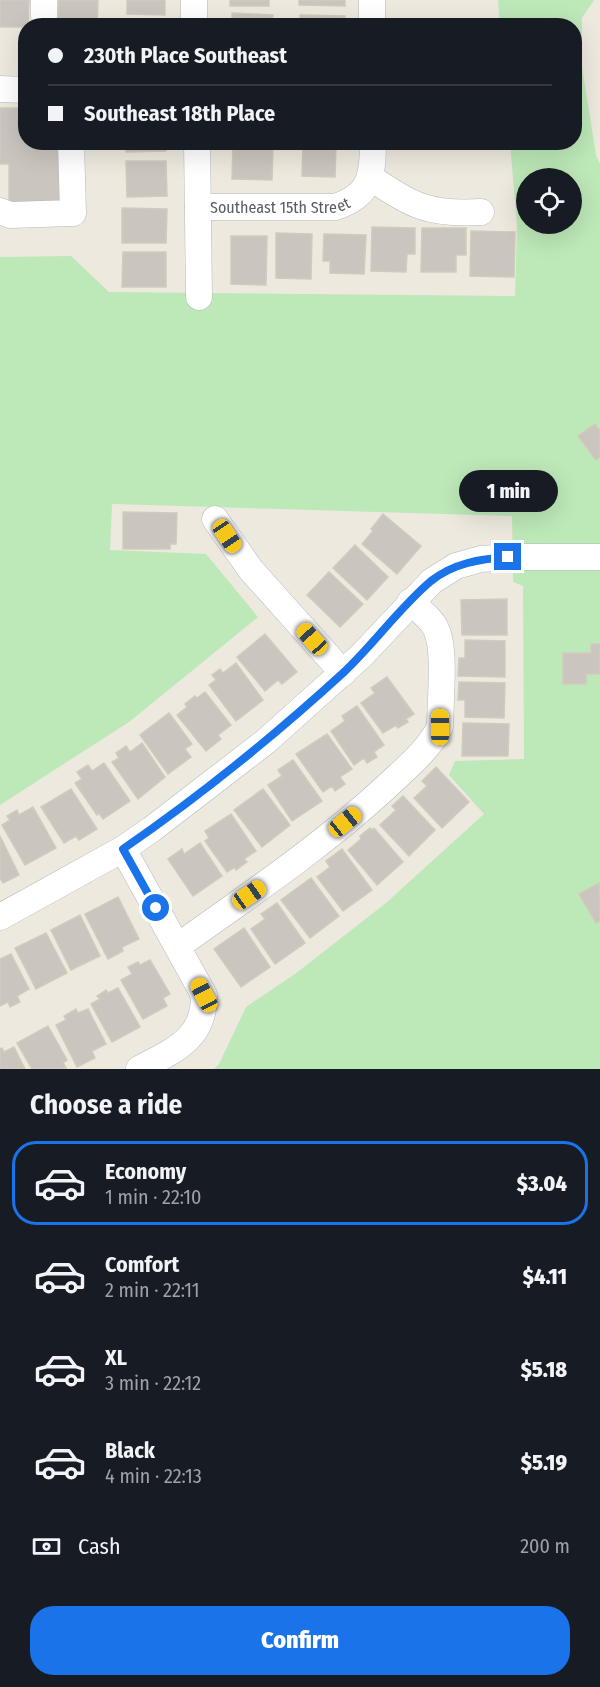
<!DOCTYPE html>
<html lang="en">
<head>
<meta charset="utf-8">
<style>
  :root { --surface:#171b24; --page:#20242c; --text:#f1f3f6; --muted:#9ea1a6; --line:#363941; --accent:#1a73e8 }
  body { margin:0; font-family:"Fira Sans Condensed",sans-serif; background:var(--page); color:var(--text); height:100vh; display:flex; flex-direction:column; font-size:22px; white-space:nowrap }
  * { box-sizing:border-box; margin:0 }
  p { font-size:20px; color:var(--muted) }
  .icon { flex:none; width:33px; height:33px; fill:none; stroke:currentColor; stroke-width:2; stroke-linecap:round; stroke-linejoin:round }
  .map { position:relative; height:1069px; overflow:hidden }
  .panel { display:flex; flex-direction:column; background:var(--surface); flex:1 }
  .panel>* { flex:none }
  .guide { position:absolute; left:18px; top:18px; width:564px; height:132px; border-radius:24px; box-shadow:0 6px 24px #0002; display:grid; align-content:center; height:132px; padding:0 30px; background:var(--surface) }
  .fabs { position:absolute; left:516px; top:168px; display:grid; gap:12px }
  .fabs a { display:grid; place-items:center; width:66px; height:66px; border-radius:50%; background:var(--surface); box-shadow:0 6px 24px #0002; font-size:30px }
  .end { position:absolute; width:27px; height:27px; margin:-14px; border:8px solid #1a73e8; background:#fff; box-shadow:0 0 0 3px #fff }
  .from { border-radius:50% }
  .bubble { position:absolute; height:42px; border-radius:21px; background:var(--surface); box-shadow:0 6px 24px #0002; font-size:20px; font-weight:800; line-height:42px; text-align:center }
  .car { position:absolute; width:18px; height:36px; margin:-18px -9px; border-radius:8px; box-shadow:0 0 4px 2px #0007; background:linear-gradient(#f5c518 24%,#345 0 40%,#f5c518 0 76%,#345 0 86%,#f5c518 0) }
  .guide b { display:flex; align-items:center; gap:21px; height:57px; font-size:22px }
  .guide b+b { border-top:2px solid var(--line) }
  .guide i { width:15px; height:15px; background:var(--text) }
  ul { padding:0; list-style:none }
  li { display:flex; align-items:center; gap:18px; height:84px; margin:0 12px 9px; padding:0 18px; border:3px solid transparent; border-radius:24px }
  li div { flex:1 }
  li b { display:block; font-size:22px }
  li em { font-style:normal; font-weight:800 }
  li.current { border-color:var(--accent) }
  li>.icon { width:54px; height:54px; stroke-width:1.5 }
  h2 { padding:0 30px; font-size:27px; line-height:72px }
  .pay { display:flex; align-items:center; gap:15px; height:66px; padding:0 30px; font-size:22px }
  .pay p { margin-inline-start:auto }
  .action { display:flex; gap:12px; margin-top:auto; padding:12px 30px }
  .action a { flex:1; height:69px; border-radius:24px; background:var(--accent); color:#fff; font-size:24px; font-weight:800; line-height:69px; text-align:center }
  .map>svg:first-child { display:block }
</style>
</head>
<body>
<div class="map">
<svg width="600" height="1069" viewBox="0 0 600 1069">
  <rect width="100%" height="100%" fill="#ede9df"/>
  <!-- green -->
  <path fill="#bde8b8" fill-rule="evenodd" d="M498 0H594L582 18V67L596 155 600 164V1069H214L219 1064 246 1007 295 974 386 903 484 814 449 775 455 761 524 759 523 586 513 582 512 516 112 504 110 550 206 554 258 617 129 722 0 805V257L71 256 109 292 515 296 517 226 510 143 574 142V26L500 25ZM526 178H572V224H526Z"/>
  <!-- building -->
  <path fill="#cac5be" stroke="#d2cabd" stroke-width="1.5" d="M0 0H29L28 26H26V27H0Z
    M59 0H98L97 26H58Z
    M127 0H165V15L127 14Z
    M230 0H269V6H230Z
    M299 0H345V6L299 5Z
    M232 13 273 15 272 26H232Z
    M300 15 345 16V26H300Z
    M0 108H26V142H66L67 204 9 205V164H0Z
    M126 142H166V151L126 152Z
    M303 143H336L335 177 302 176Z
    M233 144 273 145 272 180 232 179Z
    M126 161H166L167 196 127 197Z
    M122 208 167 209 166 243H122Z
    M372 227 415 228V254H407L406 272 371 271Z
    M422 228H466V255H456V272H421Z
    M471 231 515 232 514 277 470 276Z
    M276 233 312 234 311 279 276 278Z
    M324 234 366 235 364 274 330 273V261H323Z
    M231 236H267L266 285 231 284Z
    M123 252H166V287H122Z
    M595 424 599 430 600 429V457L596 460 578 436Z
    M123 512 177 513 176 544H170V549H123Z
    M383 514 421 546 397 574 362 544 373 531 371 529Z
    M355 545 388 577 367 600 333 568Z
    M329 572 363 604 340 627 307 595Z
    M507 599V635H462L461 600Z
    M265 634 297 672 282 684 278 680 265 691 237 657Z
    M465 640 505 641V677L458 676 459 658H465Z
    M591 644H600V674H586V684H563V653H591Z
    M236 663 263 700 236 721 209 685 216 680 212 675 220 669 223 673Z
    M387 677 414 714 406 719 408 722 398 728 396 725 383 733 361 703 375 693 371 688Z
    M459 682 505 683 504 718 465 717V700H458Z
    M205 692 231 725 218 735 221 739 206 751 177 715 187 707 185 704 195 696 197 698Z
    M357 706 384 745 374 752 377 757 367 763 364 758 354 765 331 731 345 721 342 716Z
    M169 713 192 744 185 749 191 757 168 774 140 735Z
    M463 723 509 724 508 756H462Z
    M327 734 352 769 340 777 345 784 335 791 332 786 323 792 296 754Z
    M142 743 165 777 138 799 112 762 119 758 116 753 126 746 130 752Z
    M293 760 322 801 292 821 268 785 282 776 278 770Z
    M104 763 130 801 103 819 99 813 97 815 75 783 82 779 77 772 88 765 92 771Z
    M436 767 469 802 442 828 414 798 427 786 422 781Z
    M71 789 97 829 79 840 76 836 64 843 41 807Z
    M263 789 290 825 262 847 234 810Z
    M403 796 435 830 409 856 380 825 396 810 392 806Z
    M33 807 56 848 25 865 2 825 10 820 7 816 17 810 19 815Z
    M231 814 256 851 244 859 247 862 236 870 235 867 227 872 205 841 209 838 205 831Z
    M370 828 372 830 374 828 403 862 377 885 348 850 361 839 360 836Z
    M0 836 19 875 3 883 0 878Z
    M200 843 222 876 193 896 168 859 182 849 184 854Z
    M342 849 372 890 343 911 317 877 330 867 326 861Z
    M311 878 339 916 310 938 281 900Z
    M599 883 600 921 596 923 579 894Z
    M118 897 139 939 122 947 123 951 108 959 85 914Z
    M277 903 305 943 275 964 251 929 265 919 261 914Z
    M80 915 100 956 71 970 51 930Z
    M244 928 270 967 241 987 214 949Z
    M46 933 67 973 36 989 15 948Z
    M11 954 29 989 17 996 20 1002 10 1007 8 1002 0 1006V959Z
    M150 960 170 994 163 998 167 1006 143 1019 121 980 132 974 128 967 138 962 140 965Z
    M118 988 140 1027 112 1042 91 1004 100 999 97 996 106 990 108 993Z
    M76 1009 78 1013 88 1009 106 1044 92 1051 95 1058 77 1067 56 1025 66 1020 64 1016Z
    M48 1026 67 1060 63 1063 66 1068 32 1069 17 1043Z
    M14 1047 25 1069H0V1049L2 1048 4 1052Z"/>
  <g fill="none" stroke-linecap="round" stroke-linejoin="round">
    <defs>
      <g id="minor">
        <path d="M44 0V16"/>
        <path d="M194 0V26"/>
        <path d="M372 0V26"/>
        <path d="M0 89 26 90"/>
        <path d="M197 142 199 297"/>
        <path d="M370 177C411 206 430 215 481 212"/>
        <path id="s1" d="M198 207H335C370 196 373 176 373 142"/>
        <path d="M0 211 10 215 73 213 71 142"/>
        <path d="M215 519 251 570 343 673"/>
        <path d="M123 849 204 995C205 1040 172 1051 139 1069"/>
        <path d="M0 917 123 849 152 829 265 742 361 656 432 581 456 566 481 559 508 557H600"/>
        <path d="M178 946C248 896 321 847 385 788 405 769 427 752 440 727 440 703 446 649 436 629 431 618 419 610 410 602"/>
      </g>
    </defs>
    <!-- minor casing -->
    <use href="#minor" stroke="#b5b9be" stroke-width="27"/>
    <!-- minor -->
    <use href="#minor" stroke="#fff" stroke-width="26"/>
  </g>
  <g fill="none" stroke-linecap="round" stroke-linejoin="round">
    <!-- route -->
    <path stroke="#1a73e8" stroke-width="8" d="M156 908 123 849C200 796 274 736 343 673 374 644 399 608 431 581 454 563 480 559 508 557"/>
  </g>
  <g text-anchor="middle" stroke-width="6" stroke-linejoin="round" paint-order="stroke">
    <!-- street labels -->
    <g font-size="16" fill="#585d62" stroke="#fff">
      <text dy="6" stroke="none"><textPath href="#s1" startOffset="82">Southeast 15th Street</textPath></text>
    </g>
  </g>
</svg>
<div class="fabs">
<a><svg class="icon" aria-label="locate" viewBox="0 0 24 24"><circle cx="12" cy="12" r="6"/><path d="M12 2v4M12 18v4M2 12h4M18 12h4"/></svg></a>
</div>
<i class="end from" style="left:156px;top:908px"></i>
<i class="end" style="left:508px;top:557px"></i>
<div class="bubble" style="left:459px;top:470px;width:99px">1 min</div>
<i class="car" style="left:227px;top:536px;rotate:146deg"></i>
<i class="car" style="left:312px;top:639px;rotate:318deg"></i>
<i class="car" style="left:440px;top:727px;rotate:0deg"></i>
<i class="car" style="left:345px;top:822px;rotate:51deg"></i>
<i class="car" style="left:249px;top:895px;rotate:55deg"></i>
<i class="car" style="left:204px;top:995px;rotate:332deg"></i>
<div class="guide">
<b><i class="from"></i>230th Place Southeast</b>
<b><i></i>Southeast 18th Place</b>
</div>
</div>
<section class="panel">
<h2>Choose a ride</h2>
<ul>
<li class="current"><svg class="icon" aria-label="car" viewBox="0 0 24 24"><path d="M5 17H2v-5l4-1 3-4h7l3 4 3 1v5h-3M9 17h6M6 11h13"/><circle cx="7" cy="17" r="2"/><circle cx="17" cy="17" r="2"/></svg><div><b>Economy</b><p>1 min · 22:10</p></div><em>$3.04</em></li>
<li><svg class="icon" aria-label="car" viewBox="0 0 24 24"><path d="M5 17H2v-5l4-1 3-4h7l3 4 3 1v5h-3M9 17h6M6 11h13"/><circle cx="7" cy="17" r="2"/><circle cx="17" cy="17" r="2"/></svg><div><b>Comfort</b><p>2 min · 22:11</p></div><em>$4.11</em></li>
<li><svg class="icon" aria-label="car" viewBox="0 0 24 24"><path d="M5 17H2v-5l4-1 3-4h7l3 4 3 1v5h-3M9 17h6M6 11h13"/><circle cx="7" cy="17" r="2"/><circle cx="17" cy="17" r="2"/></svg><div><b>XL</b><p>3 min · 22:12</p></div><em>$5.18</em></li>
<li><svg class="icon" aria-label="car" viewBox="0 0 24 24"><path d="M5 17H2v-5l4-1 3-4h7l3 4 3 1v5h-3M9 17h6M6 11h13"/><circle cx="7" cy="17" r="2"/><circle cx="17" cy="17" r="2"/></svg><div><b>Black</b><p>4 min · 22:13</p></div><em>$5.19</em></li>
</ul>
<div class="pay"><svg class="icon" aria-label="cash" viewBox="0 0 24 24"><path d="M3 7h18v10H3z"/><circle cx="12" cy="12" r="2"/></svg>Cash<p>200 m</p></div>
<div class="action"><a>Confirm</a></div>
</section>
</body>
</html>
